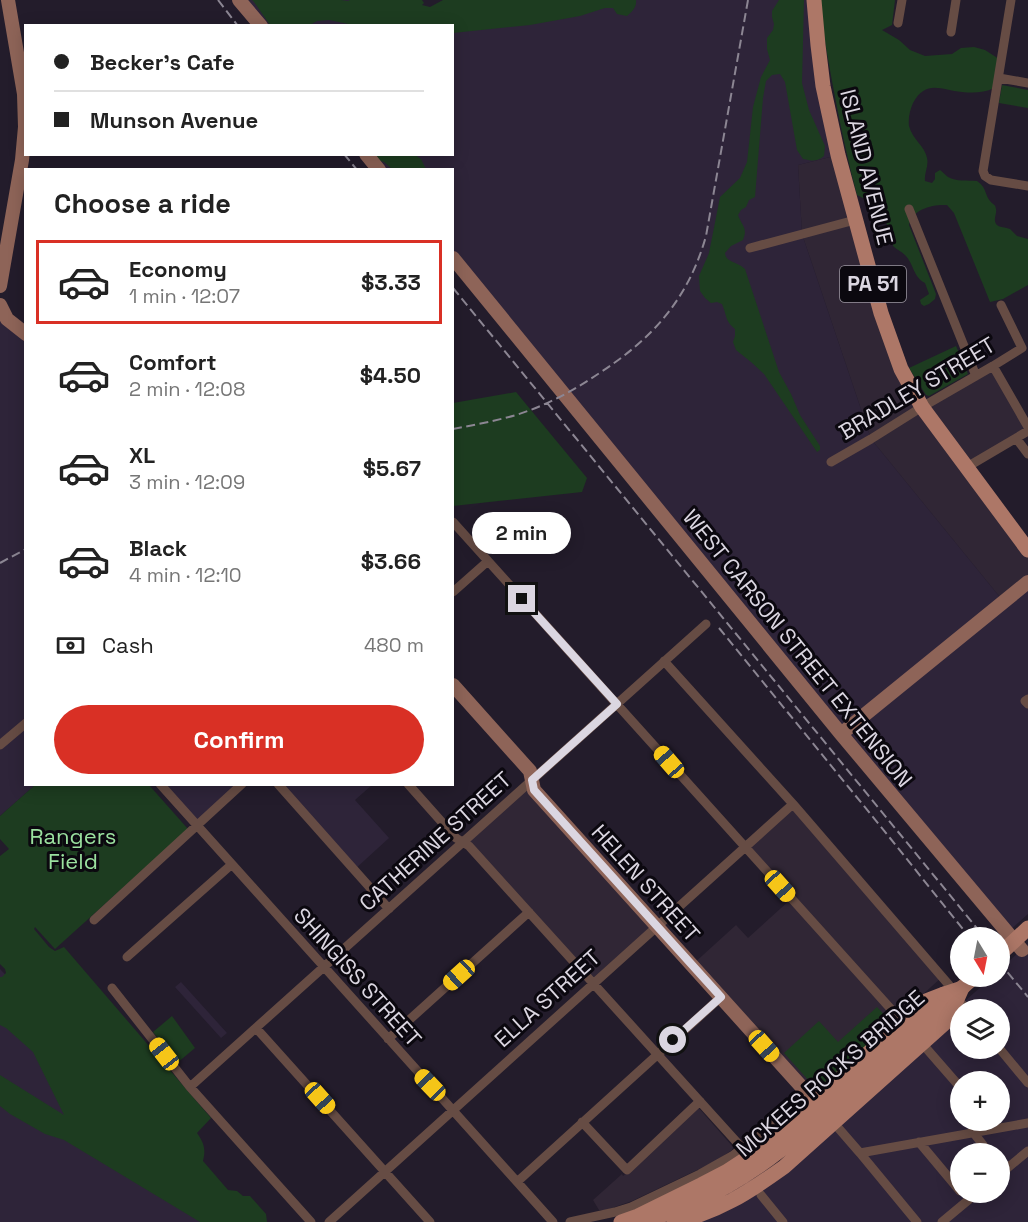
<!DOCTYPE html>
<html lang="en">
<head>
<meta charset="utf-8">
<style>
  :root { --surface:#fff; --page:#f6f6f6; --text:#222; --muted:#767676; --line:#e0e0e0; --accent:#d93025 }
  body { margin:0; font-family:"Space Grotesk",sans-serif; background:var(--page); color:var(--text); height:100vh; display:flex; flex-direction:column; font-size:22px; white-space:nowrap }
  * { box-sizing:border-box; margin:0 }
  p { font-size:20px; color:var(--muted) }
  .icon { flex:none; width:33px; height:33px; fill:none; stroke:currentColor; stroke-width:2; stroke-linecap:round; stroke-linejoin:round }
  .map { position:relative; flex:1; overflow:hidden }
  .panel { position:absolute; left:24px; top:168px; width:430px; height:618px; display:flex; flex-direction:column; background:var(--surface); border-radius:0px; box-shadow:0 3px 15px #0003 }
  .panel>* { flex:none }
  .top-card { position:absolute; left:24px; top:24px; width:430px; height:132px; border-radius:0px; box-shadow:0 3px 15px #0003; display:grid; align-content:center; height:132px; padding:0 30px; background:var(--surface) }
  .needle { width:39px; rotate:170deg }
  .controls { position:absolute; left:950px; top:927px; display:grid; gap:12px }
  .controls a { display:grid; place-items:center; width:60px; height:60px; border-radius:50%; background:var(--surface); box-shadow:0 3px 15px #0003; font-size:30px }
  .end { position:absolute; width:27px; height:27px; margin:-14px; border:8px solid #dbd6e1; background:#111; box-shadow:0 0 0 3px #111 }
  .from { border-radius:50% }
  .bubble { position:absolute; height:42px; border-radius:21px; background:var(--surface); box-shadow:0 3px 15px #0003; font-size:20px; font-weight:800; line-height:42px; text-align:center }
  .car { position:absolute; width:18px; height:36px; margin:-18px -9px; border-radius:8px; box-shadow:0 0 4px 2px #0007; background:linear-gradient(#f5c518 24%,#345 0 40%,#f5c518 0 76%,#345 0 86%,#f5c518 0) }
  .top-card b { display:flex; align-items:center; gap:21px; height:57px; font-size:22px }
  .top-card b+b { border-top:2px solid var(--line) }
  .top-card i { width:15px; height:15px; background:var(--text) }
  ul { padding:0; list-style:none }
  li { display:flex; align-items:center; gap:18px; height:84px; margin:0 12px 9px; padding:0 18px; border:3px solid transparent; border-radius:0px }
  li div { flex:1 }
  li b { display:block; font-size:22px }
  li em { font-style:normal; font-weight:800 }
  li.on { border-color:var(--accent) }
  li>.icon { width:54px; height:54px; stroke-width:1.5 }
  h2 { padding:0 30px; font-size:27px; line-height:72px }
  .pay { display:flex; align-items:center; gap:15px; height:66px; padding:0 30px; font-size:22px }
  .pay p { margin-inline-start:auto }
  .primary-button { display:flex; gap:12px; margin-top:auto; padding:12px 30px }
  .primary-button a { flex:1; height:69px; border-radius:36px; background:var(--accent); color:#fff; font-size:24px; font-weight:800; line-height:69px; text-align:center }
  .map>svg:first-child { display:block }
</style>
</head>
<body>
<div class="map">
<svg width="1028" height="1222" viewBox="0 0 1028 1222">
  <rect width="100%" height="100%" fill="#231c2b"/>
  <!-- commercial -->
  <path fill="#302635" d="M838 155 855 220 922 406 993 366 1028 427 967 467 1028 550V582L1003 601 871 439 802 234 798 165Z
    M532 780 657 927 593 983 463 842Z
    M793 804 942 977 810 1097 692 965 736 925 748 938 791 899 745 847Z
    M697 1106 733 1147 732 1150 714 1162 632 1201 606 1210H599L593 1200 622 1174 623 1176 649 1153Z"/>
  <!-- built -->
  <path fill="#2e2439" fill-rule="evenodd" d="M239 0H385L487 20 491 0H814L838 155 798 165 802 234 871 439 1003 601 1028 582V914L1007 933 453 258V170L379 169 366 155 453 154V26L261 25Z
    M0 313 25 334 26 784 35 785 0 816Z
    M160 785H242L198 827Z
    M278 785H372L355 800 389 838 354 870Z
    M1028 944V1222H701L726 1211 956 1016 960 1021V1048H999V1010H960V1012L959 1011 962 1004 966 1000 992 977 999 976V970ZM960 1082H999V1120H960ZM960 1154H999V1192H960Z
    M0 969 149 1126 241 1222H0Z
    M181 982 227 1033 221 1038 175 987Z"/>
  <!-- green -->
  <path fill="#1d3c20" d="M252 0H341L348 1 350 0H422L424 3 422 5 430 7 443 0H636C637 7 632 12 627 16L617 14 613 8H605L580 16 530 25 453 33V26H358L329 20 317 21 310 25H270L254 2Z
    M779 0H804L802 83 809 110 825 146 824 156C817 162 812 161 803 159L797 150 785 82 780 74 772 75 766 81 763 98 755 197 749 200 746 207 741 210 738 215C742 226 748 228 743 240L731 246 725 253C726 263 737 261 745 269L779 372 791 394 800 415 820 446V450L817 452 764 374 751 362 736 350 733 342 735 336V329C725 321 727 316 722 304L717 302 711 303 705 298 700 291 699 276 709 253 720 197 740 178 747 162 753 107 761 77 770 60 767 49V38L773 30 774 24 772 17V11Z
    M818 0H895L892 25 882 30 899 40 910 50 925 56 952 54 961 48 974 47 985 50 999 59 994 88C984 93 973 93 962 92 941 90 926 79 913 103 910 110 908 118 909 126 912 139 925 146 927 158 929 166 924 173 925 181L932 183 935 179V173L940 170C943 172 945 175 948 177 956 182 968 180 977 181 987 188 984 193 990 201 994 206 995 203 996 209 997 214 993 219 996 224 999 228 1006 227 1010 229L1017 236 1028 239V285L1003 299 990 302 954 213 947 205C933 204 912 209 909 225L936 294 935 299 929 304 924 306 921 304 920 300 929 294 925 283C913 277 914 264 905 255 901 251 897 250 893 246V239L890 233 886 222 887 213 882 194 863 198 857 195C840 131 829 66 818 0Z
    M1002 85 1028 90V108L999 103Z
    M367 155H415L421 159 426 169H392L384 162 369 157Z
    M956 346 968 374 929 396 926 395 909 368Z
    M516 392 587 478 582 492 453 506V403Z
    M35 785H149L188 829 55 949 35 927 34 929 49 947 55 951 64 947 211 1118 197 1133C204 1143 206 1149 203 1161L228 1190 237 1191 243 1196H250L266 1214 267 1222H200L64 1140 45 1134 10 1114 0 1106V1075L64 1115 33 1052 6 1028 0 1025V977H2L6 973 5 969 0 964V856L9 849 0 839V816Z
    M877 1007 892 1023 818 1091 784 1053 819 1021 838 1042Z
    M172 1016 195 1048 177 1063 153 1032Z"/>
  <g fill="none" stroke-linecap="round" stroke-linejoin="round">
    <!-- street -->
    <path stroke="#664c44" stroke-width="9" d="M1011 0 983 171 985 176 991 180 1028 186
      M898 23 902 0
      M951 32 956 0
      M999 78 1028 83
      M909 209 976 376
      M750 248 855 220
      M993 366 1028 427
      M1016 438 1028 454
      M831 462 871 439 922 407 993 366 1022 348 1001 305
      M967 467 1028 431
      M453 522 899 1018
      M453 592 488 561
      M664 661 793 804 949 985
      M1028 699 1025 701 1028 704
      M0 745 26 723
      M160 784 553 1222
      M278 784 389 909
      M408 784 456 838 469 846 743 1149
      M94 920 242 784
      M127 957 231 865
      M112 988 190 1087 311 1222
      M962 1004 967 1010
      M256 1028 430 1222
      M388 1039 529 912
      M926 1048 960 1087
      M999 1048 1028 1083
      M190 1087 706 624
      M582 1122 627 1170 700 1101
      M834 1123 860 1153 917 1222
      M973 1132 990 1154
      M919 1142 960 1191
      M860 1153 1028 1123
      M999 1175 1028 1151
      M517 1182 721 997
      M761 1195 783 1222
      M329 1222 793 804
      M570 1222 615 1212 631 1207 700 1174 732 1156 761 1134 807 1093
      M942 1222 978 1192"/>
    <!-- secondary -->
    <path stroke="#8e6458" stroke-width="14" d="M239 0 261 26
      M366 154 379 170
      M453 258 841 734 1022 950
      M0 286 22 160 25 127 24 94 8 0
      M0 305 7 319 26 334
      M453 685 530 771 534 790 817 1104
      M841 734 1028 582"/>
    <!-- primary -->
    <path stroke="#ad7767" stroke-width="15" d="M814 0 818 45 823 86 838 155 881 313 901 369 922 407 1028 550
      M621 1222 638 1216 701 1185 726 1172 752 1155 781 1132 926 1001 944 994
      M641 1222C704 1203 752 1176 802 1132L975 976
      M674 1222C717 1213 749 1192 784 1167L945 1023 951 1014 954 1006"/>
    <!-- rail -->
    <path stroke="#8c8693" stroke-width="2" stroke-dasharray="9 4.5" stroke-linecap="butt" d="M218 0 238 26
      M344 154 357 170
      M453 288 985 938
      M453 429C474 425 495 421 516 415 545 406 573 391 598 374 652 339 688 300 706 236L748 0
      M0 563 26 549
      M719 628 890 838 966 933
      M999 962 1028 997"/>
    <!-- primary-bridge -->
    <path stroke="#ad7767" stroke-width="15" d="M999 955 1028 928
      M944 994 962 988
      M954 1006 962 988"/>
  </g>
  <g fill="none" stroke-linecap="round" stroke-linejoin="round">
    <!-- route -->
    <path stroke="#dbd6e1" stroke-width="8" d="M522 599 617 704 532 780 534 790 721 997 673 1040"/>
  </g>
  <g text-anchor="middle" stroke-width="6" stroke-linejoin="round" paint-order="stroke">
    <!-- shield labels -->
    <rect fill="#0b080f" stroke="#9d98a2" stroke-width="1.5" x="840" y="266" width="66" height="36" rx="4.5"/>
    <g font-size="21" font-weight="bold" fill="#dbd6e1">
      <text x="873" y="291">PA 51</text>
    </g>
    <!-- street labels -->
    <g font-size="22" fill="#dbd6e1" stroke="#0b080f">
      <text transform="translate(867 167) rotate(76)" y="8">ISLAND AVENUE</text>
      <text transform="translate(917 388) rotate(-31)" y="8">BRADLEY STREET</text>
      <text transform="translate(798 648) rotate(51)" y="8">WEST CARSON STREET EXTENSION</text>
      <text transform="translate(435 841) rotate(-42)" y="8">CATHERINE STREET</text>
      <text transform="translate(646 883) rotate(48)" y="8">HELEN STREET</text>
      <text transform="translate(358 977) rotate(48)" y="8">SHINGISS STREET</text>
      <text transform="translate(547 998) rotate(-42)" y="8">ELLA STREET</text>
      <text transform="translate(830 1073) rotate(-41)" y="8">MCKEES ROCKS BRIDGE</text>
    </g>
    <!-- park labels -->
    <g font-size="22" fill="#9be19f" stroke="#0b080f">
      <text x="73" y="844">Rangers<tspan x="73" dy="25">Field</tspan></text>
    </g>
  </g>
</svg>
<div class="controls">
<a><svg class="needle" viewBox="-14 -14 28 28"><path d="M0-13l5 13h-10z" fill="#e53935"/><path d="M0 13l5-13h-10z" fill="#767676"/></svg></a>
<a><svg class="icon" aria-label="layers" viewBox="0 0 24 24"><path d="M12 4l9 5-9 5-9-5zM3 14l9 5 9-5"/></svg></a>
<a>+</a>
<a>−</a>
</div>
<i class="end from" style="left:673px;top:1040px"></i>
<i class="end" style="left:522px;top:599px"></i>
<div class="bubble" style="left:472px;top:512px;width:99px">2 min</div>
<i class="car" style="left:669px;top:762px;rotate:319deg"></i>
<i class="car" style="left:780px;top:886px;rotate:138deg"></i>
<i class="car" style="left:459px;top:975px;rotate:228deg"></i>
<i class="car" style="left:764px;top:1046px;rotate:138deg"></i>
<i class="car" style="left:164px;top:1054px;rotate:322deg"></i>
<i class="car" style="left:430px;top:1085px;rotate:316deg"></i>
<i class="car" style="left:320px;top:1098px;rotate:138deg"></i>
<div class="top-card">
<b><i class="from"></i>Becker's Cafe</b>
<b><i></i>Munson Avenue</b>
</div>
<section class="panel">
<h2>Choose a ride</h2>
<ul>
<li class="on"><svg class="icon" aria-label="car" viewBox="0 0 24 24"><path d="M5 17H2v-5l4-1 3-4h7l3 4 3 1v5h-3M9 17h6M6 11h13"/><circle cx="7" cy="17" r="2"/><circle cx="17" cy="17" r="2"/></svg><div><b>Economy</b><p>1 min · 12:07</p></div><em>$3.33</em></li>
<li><svg class="icon" aria-label="car" viewBox="0 0 24 24"><path d="M5 17H2v-5l4-1 3-4h7l3 4 3 1v5h-3M9 17h6M6 11h13"/><circle cx="7" cy="17" r="2"/><circle cx="17" cy="17" r="2"/></svg><div><b>Comfort</b><p>2 min · 12:08</p></div><em>$4.50</em></li>
<li><svg class="icon" aria-label="car" viewBox="0 0 24 24"><path d="M5 17H2v-5l4-1 3-4h7l3 4 3 1v5h-3M9 17h6M6 11h13"/><circle cx="7" cy="17" r="2"/><circle cx="17" cy="17" r="2"/></svg><div><b>XL</b><p>3 min · 12:09</p></div><em>$5.67</em></li>
<li><svg class="icon" aria-label="car" viewBox="0 0 24 24"><path d="M5 17H2v-5l4-1 3-4h7l3 4 3 1v5h-3M9 17h6M6 11h13"/><circle cx="7" cy="17" r="2"/><circle cx="17" cy="17" r="2"/></svg><div><b>Black</b><p>4 min · 12:10</p></div><em>$3.66</em></li>
</ul>
<div class="pay"><svg class="icon" aria-label="cash" viewBox="0 0 24 24"><path d="M3 7h18v10H3z"/><circle cx="12" cy="12" r="2"/></svg>Cash<p>480 m</p></div>
<div class="primary-button"><a>Confirm</a></div>
</section>
</div>
</body>
</html>
